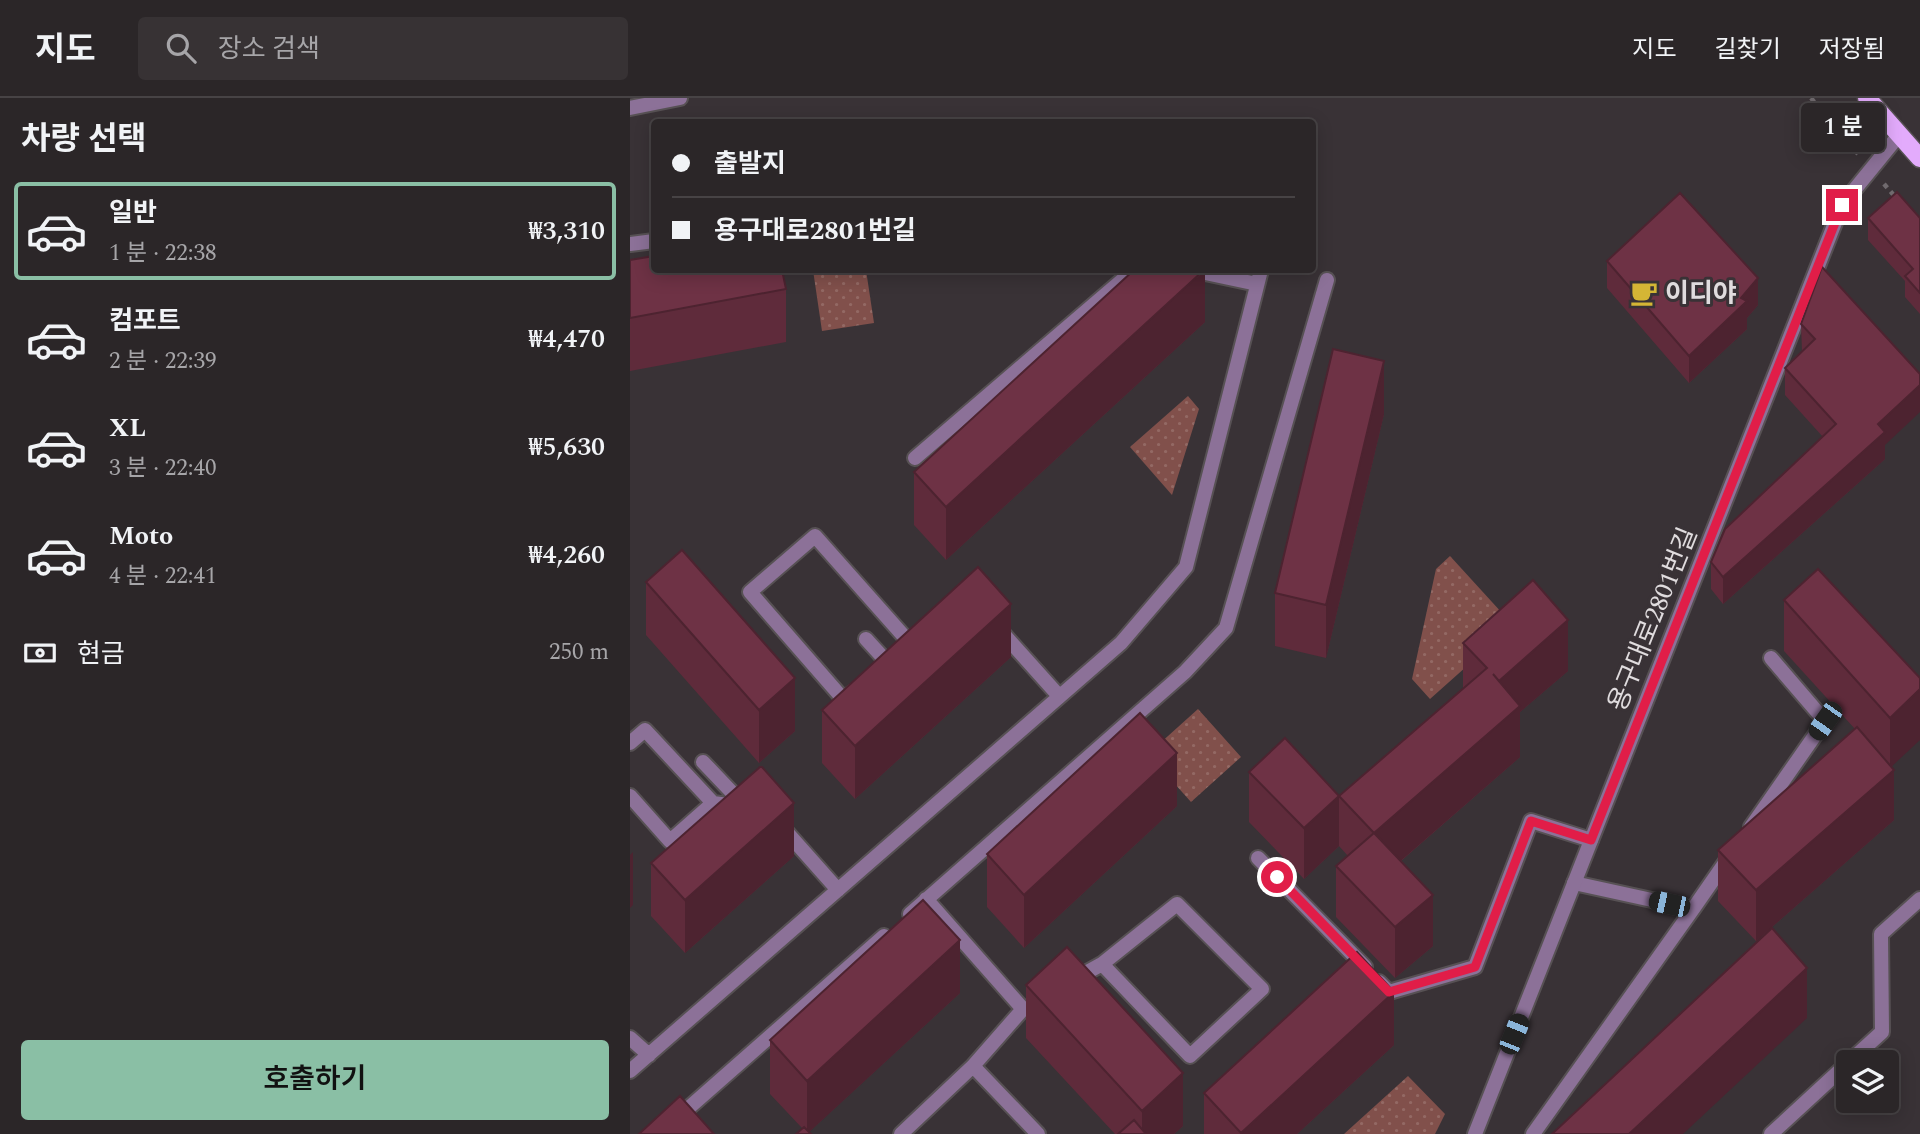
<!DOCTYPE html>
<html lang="ko">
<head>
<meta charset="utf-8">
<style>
  :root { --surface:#2b2628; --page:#373234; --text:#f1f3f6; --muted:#a6a5a8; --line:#474345; --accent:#8abfa5 }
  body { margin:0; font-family:Spectral,"Noto Sans KR",serif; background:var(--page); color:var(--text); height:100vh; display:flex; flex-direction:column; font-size:26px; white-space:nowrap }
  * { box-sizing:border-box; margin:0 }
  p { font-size:23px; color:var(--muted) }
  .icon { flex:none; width:38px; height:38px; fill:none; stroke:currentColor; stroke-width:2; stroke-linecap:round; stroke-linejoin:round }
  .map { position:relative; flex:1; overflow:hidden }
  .drawer { display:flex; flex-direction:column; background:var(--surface); width:630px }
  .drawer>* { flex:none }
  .top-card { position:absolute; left:21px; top:21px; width:665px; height:154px; border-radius:7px; box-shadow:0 4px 18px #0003,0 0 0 2px var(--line); display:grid; align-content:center; height:154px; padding:0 21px; background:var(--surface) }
  .controls { position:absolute; left:1206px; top:952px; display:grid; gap:14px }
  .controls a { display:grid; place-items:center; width:63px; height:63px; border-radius:7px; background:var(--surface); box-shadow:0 4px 18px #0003,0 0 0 2px var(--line); font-size:35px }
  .end { position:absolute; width:32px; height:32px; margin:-16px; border:9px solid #e11d48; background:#fff; box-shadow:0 0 0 4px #fff }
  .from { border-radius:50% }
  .bubble { position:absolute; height:49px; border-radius:7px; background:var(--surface); box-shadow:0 4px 18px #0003,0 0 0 2px var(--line); font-size:23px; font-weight:600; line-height:49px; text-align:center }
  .car { position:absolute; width:21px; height:42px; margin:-21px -10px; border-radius:9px; box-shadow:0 0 5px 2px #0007; background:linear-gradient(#222 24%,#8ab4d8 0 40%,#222 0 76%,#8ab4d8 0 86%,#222 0) }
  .top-card b { display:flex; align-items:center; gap:24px; height:66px; font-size:26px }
  .top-card b+b { border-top:2px solid var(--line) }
  .top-card i { width:18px; height:18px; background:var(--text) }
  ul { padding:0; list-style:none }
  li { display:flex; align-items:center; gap:21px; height:98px; margin:0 14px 10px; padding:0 7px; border:4px solid transparent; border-radius:7px }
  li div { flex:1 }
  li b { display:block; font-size:26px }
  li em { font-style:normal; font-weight:600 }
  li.on { border-color:var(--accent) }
  li>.icon { width:63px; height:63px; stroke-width:1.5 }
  h2 { padding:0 21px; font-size:32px; line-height:84px }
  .pay { display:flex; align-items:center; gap:18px; height:77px; padding:0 21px; font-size:26px }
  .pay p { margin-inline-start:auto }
  .primary-button { display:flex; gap:14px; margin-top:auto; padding:14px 21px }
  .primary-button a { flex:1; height:80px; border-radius:7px; background:var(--accent); color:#111; font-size:28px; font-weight:600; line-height:80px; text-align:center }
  header { display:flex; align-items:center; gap:42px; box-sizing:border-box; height:98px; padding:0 35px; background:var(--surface); border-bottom:2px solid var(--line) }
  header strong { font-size:33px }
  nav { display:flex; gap:38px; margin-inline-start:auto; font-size:24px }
  .search { width:490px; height:63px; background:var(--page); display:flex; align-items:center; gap:18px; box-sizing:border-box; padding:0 24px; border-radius:7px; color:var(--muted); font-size:26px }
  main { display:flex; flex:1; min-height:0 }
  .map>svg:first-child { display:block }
</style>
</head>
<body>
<header>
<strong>지도</strong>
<div class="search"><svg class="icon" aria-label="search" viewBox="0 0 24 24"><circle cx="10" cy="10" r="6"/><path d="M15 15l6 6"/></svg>장소 검색</div>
<nav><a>지도</a><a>길찾기</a><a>저장됨</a></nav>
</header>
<main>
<section class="drawer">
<h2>차량 선택</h2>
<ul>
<li class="on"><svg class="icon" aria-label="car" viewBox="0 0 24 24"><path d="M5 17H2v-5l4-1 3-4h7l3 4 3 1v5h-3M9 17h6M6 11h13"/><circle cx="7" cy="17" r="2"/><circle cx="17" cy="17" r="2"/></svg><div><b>일반</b><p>1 분 · 22:38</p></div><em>₩3,310</em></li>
<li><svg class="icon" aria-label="car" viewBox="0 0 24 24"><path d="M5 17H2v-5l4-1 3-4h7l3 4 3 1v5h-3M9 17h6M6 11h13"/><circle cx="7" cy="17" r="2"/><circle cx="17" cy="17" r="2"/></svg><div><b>컴포트</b><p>2 분 · 22:39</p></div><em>₩4,470</em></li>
<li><svg class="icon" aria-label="car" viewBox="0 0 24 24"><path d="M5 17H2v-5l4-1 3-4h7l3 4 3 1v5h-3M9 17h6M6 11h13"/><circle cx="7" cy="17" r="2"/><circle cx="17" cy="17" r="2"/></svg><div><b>XL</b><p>3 분 · 22:40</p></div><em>₩5,630</em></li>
<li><svg class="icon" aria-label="car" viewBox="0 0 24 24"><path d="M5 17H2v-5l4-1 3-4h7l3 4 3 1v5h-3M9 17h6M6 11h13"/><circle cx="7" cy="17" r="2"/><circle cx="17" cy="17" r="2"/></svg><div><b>Moto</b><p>4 분 · 22:41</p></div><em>₩4,260</em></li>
</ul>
<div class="pay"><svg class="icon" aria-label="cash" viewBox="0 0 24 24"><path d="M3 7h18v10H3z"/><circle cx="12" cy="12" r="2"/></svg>현금<p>250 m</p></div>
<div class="primary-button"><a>호출하기</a></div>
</section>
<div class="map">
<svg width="1290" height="1036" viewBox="0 0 1290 1036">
  <defs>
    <pattern id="grass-dots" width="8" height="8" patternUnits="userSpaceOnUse" patternTransform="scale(1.75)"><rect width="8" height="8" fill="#81504b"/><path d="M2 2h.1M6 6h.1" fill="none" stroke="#936964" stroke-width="1.8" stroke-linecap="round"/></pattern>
  </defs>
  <rect width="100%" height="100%" fill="#393236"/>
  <!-- grass -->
  <path fill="url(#grass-dots)" d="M183 172H236L244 225 192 233Z
    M558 298 569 311 542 397 500 349Z
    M820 458 883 527 800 601 782 581 806 471Z
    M568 611 611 659 561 704 518 656Z
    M778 978 815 1016 805 1036H714Z"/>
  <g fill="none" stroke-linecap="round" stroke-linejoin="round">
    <defs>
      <path id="service" d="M0 146 24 143
        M561 172 627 186
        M285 360 504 172
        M369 531 429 598
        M236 541 257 564
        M222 595 214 602 120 494 185 438 279 544 287 537
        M0 645 15 632 83 705 106 708
        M73 664 113 706
        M0 698 40 743 83 705
        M1121 729 1195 623 1141 560
        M153 730 208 792
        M628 760 735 869
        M944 785 1063 811 1097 762
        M280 816 555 574 596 530 697 182
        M443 882 472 866 547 806 632 891 560 958 472 866
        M749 884 759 894 845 869 901 723 961 742
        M0 940 19 957
        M343 968 408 1036
        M0 973 491 545 556 469 631 172
        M29 1036 254 838
        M271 1036 343 968 393 911 296 801
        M903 1036 1063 811"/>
      <path id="minor" d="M1219 964 1252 934 1251 836 1290 801
        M1141 1036 1218 965"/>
      <path id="tertiary" d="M0 10 50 0
        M845 1036 1212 107 1269 37"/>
      <path id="primary" d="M1237 0 1290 60"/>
    </defs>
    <!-- service casing -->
    <use href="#service" stroke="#575154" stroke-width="18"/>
    <!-- minor casing -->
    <use href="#minor" stroke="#575154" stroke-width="18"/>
    <!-- tertiary casing -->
    <use href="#tertiary" stroke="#575154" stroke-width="18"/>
    <!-- primary casing -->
    <use href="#primary" stroke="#575154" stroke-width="21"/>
    <!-- path -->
    <path stroke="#706a6e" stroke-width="4.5" stroke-dasharray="5 5" stroke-linecap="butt" d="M1181 0 1228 56
      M1254 86 1267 101"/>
    <!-- service -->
    <use href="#service" stroke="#8c7198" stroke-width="14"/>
    <!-- minor -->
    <use href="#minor" stroke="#8c7198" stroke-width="14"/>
    <!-- tertiary -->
    <use href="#tertiary" stroke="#8c7198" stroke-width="14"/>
    <!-- primary -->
    <use href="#primary" stroke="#e3abfc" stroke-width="18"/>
  </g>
  <!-- wall -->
  <path fill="#5f2b3b" d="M1238 120H1290V216L1275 199V183L1238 142Z
    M0 162 156 191V244L0 273Z
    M977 163 1128 207 1117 220V231L1059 285 977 190Z
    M1192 169 1255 347V361L1093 506 1081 491V464L1193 339 1155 297V270L1172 254 1171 226Z
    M575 224 316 462 284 427V374Z
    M754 316 696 560 645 548V495Z
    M16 484 165 633 129 665 16 537Z
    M1154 502 1290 580 1262 669 1264 722 1126 843 1088 803V752L1225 631 1154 553Z
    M833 545 938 573 890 614V659L771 763 803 848 765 880 706 819V768L718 758 709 748 674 781 619 724V674L709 698 833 590Z
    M381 559 225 701 192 665V612Z
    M547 708 394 850 357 809V756Z
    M164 758 55 855 21 818V765Z
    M396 887 553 1028 544 1036H485L396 940Z
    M330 895 179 1034 172 1030 140 996V942Z
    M764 947 667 1036H574V995Z"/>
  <!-- shaded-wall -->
  <path fill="#4d2330" d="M575 172V224L316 462V409Z
    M1128 180V207L1117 220V231L1059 285V258Z
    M754 263V316L696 560V507Z
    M1290 287V314L1255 347V361L1093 506V479L1248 326Z
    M381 506V559L225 701V648Z
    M938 522V573L890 614V659L744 786V735L869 583Z
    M165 580V633L129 665V612Z
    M1290 591V642L1260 670V620Z
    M547 655V708L394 850V797Z
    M1264 672V722L1126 843V792Z
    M709 698V748L674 781V730Z
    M164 705V758L55 855V802Z
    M3 754V807L0 810V757Z
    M803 797V848L765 880V829Z
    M330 842V895L177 1036V983Z
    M1177 870V920L1053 1036H999Z
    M764 894V947L667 1036H611Z
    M553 975V1028L544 1036H512V1013Z"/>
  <!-- building -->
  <path fill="#6e3245" stroke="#4d2330" stroke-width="2" d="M1267 94 1290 120V195L1275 178 1283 171 1238 120Z
    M1050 95 1128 180 1111 200 1117 203 1059 258 977 163Z
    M24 158V172H152L156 191 0 220V162Z
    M1192 169 1290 276V287L1248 326 1255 334 1093 479 1081 464 1095 431 1206 326 1155 270 1185 241 1171 226Z
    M504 172H574L316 409 284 374Z
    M703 251 754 263 696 507 645 495Z
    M52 452 165 580 129 612 16 484Z
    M348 469 381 506 225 648 192 612Z
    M1188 471 1290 580V591L1260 620 1154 502Z
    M903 482 938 522 869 583 863 576 890 608 744 735 709 698 857 570 833 545Z
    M510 615 547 655 394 797 357 756Z
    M1227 629 1264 672 1126 792 1088 752Z
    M655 640 709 698 674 730 619 674Z
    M130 669H132L164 705 55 802 21 765Z
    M744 735 803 797 765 829 706 768Z
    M293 802 330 842 177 983 140 942Z
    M1142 830 1177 870 999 1036H922Z
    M437 849 553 975 512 1013 396 887Z
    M727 854 764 894 611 1035 574 995Z
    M50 998 84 1036H9Z
    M504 1022 516 1036H488Z
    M174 1029 181 1036H166Z"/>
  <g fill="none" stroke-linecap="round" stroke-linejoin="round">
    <!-- route -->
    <path stroke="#e11d48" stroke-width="9" d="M647 779 759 894 845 869 901 723 961 742 1212 107"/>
  </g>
  <!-- icons -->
  <defs>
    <symbol id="cafe-bare" viewBox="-9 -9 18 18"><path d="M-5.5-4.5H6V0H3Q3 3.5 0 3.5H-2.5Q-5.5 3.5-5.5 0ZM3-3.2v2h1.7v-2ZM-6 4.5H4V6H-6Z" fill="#d4b635" stroke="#393236" stroke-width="2.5" paint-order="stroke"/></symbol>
  </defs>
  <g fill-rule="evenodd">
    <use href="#cafe-bare" x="995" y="176" width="38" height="38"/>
  </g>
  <g text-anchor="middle" stroke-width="6" stroke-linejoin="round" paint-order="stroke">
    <!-- poi labels -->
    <g font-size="26" font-weight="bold" fill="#e0dcde" stroke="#393236" text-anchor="start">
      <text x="1035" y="204">이디야</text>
    </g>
    <!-- street labels -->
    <g font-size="26" fill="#e0dcde" stroke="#393236">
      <text transform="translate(1022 521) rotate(-68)" y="9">용구대로2801번길</text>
    </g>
  </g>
</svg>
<div class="controls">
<a><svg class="icon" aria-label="layers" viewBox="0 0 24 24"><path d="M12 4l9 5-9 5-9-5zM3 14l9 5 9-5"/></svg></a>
</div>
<i class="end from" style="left:647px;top:779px"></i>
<i class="end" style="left:1212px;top:107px"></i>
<div class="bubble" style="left:1171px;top:5px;width:84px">1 분</div>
<i class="car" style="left:1195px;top:623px;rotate:215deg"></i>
<i class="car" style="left:1039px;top:806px;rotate:282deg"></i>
<i class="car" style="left:884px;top:936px;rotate:22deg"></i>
<div class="top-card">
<b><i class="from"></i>출발지</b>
<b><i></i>용구대로2801번길</b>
</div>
</div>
</main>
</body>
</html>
